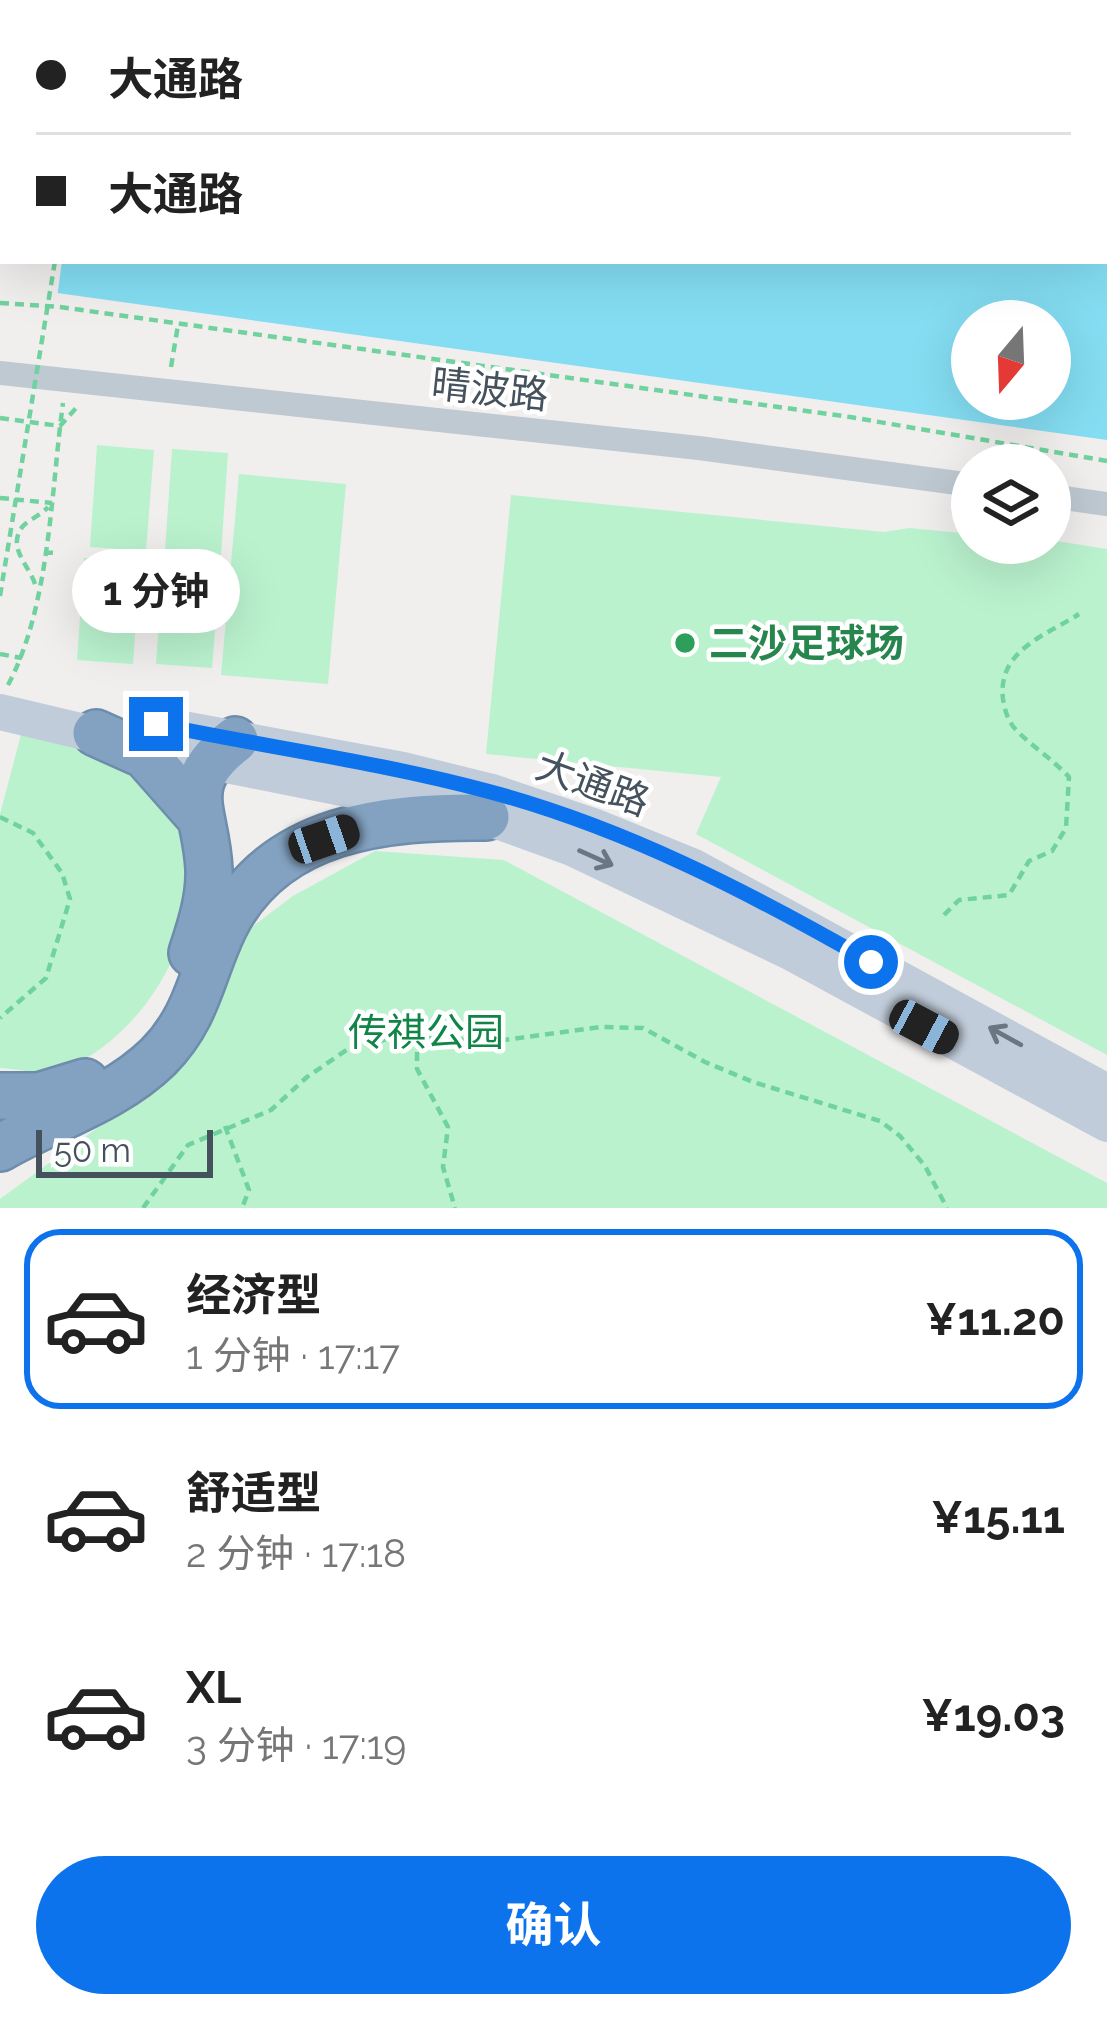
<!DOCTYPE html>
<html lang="zh">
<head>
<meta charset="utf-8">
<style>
  :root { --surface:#fff; --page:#f2f2f2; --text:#222; --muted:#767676; --line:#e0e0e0; --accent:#0d73ed }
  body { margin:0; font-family:Raleway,"Noto Sans SC",sans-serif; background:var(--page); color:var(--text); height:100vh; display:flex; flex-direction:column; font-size:45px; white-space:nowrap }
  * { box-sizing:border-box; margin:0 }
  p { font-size:39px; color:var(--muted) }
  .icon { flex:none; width:66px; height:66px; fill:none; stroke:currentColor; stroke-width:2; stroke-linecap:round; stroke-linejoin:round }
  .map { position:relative; height:1208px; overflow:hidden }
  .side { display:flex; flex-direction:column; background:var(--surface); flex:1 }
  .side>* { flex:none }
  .guide { position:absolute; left:0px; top:0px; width:1107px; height:264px; box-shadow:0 12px 48px #0002; display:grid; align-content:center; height:264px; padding:0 36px; background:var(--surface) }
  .needle { width:78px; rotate:199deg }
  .tools { position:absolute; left:951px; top:300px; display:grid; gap:24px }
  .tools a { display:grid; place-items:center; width:120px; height:120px; border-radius:50%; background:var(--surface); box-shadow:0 12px 48px #0002; font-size:60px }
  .scale { position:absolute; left:36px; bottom:30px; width:177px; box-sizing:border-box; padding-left:12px; border:6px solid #45525d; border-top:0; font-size:33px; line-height:42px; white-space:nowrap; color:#45525d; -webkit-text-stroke:9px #fff; paint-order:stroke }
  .end { position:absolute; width:54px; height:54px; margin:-27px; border:15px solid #0d73ed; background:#fff; box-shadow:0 0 0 6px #fff }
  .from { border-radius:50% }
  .bubble { position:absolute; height:84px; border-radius:42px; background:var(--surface); box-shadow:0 12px 48px #0002; font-size:39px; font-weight:700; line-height:84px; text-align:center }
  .car { position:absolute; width:36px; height:72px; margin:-36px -18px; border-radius:15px; box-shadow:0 0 9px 3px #0007; background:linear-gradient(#222 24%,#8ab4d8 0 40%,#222 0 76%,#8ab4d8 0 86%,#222 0) }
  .guide b { display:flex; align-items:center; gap:42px; height:114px; font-size:45px }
  .guide b+b { border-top:3px solid var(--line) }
  .guide i { width:30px; height:30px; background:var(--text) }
  ul { padding:21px 0 0; list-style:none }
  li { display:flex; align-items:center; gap:36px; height:180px; margin:0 24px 18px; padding:0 12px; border:6px solid transparent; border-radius:36px }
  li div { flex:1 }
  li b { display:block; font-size:45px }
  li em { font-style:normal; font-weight:700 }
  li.on { border-color:var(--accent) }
  li>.icon { width:108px; height:108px; stroke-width:1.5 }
  .cta { display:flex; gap:24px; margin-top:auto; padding:24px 36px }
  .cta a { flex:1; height:138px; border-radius:72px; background:var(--accent); color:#fff; font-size:48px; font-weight:700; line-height:138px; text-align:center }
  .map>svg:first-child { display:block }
</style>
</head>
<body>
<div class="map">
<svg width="1107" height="1208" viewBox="0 0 1107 1208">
  <rect width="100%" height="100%" fill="#f1eeee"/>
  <!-- green -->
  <path fill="#baf2ce" d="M97 445 154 450 146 551 90 547Z
    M172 449 228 453 221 555 165 551Z
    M239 474 346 484 328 684 221 675Z
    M511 495 884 532 909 528 972 534V543L1050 540 1107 549V1055L696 834 721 777 486 754Z
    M84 558 140 562 133 664 77 660Z
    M163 563 220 567 212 668 156 664Z
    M23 727C47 733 81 736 103 748 139 768 180 813 188 853 205 936 141 1039 64 1069 47 1076 18 1069 0 1068V814Z
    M375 851 504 860 1107 1183V1208H0V1199L186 1063 245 932 293 896Z"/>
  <!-- water -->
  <path fill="#84ddf2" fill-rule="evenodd" d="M0 0H1107V440L0 285ZM3 3H1104V261H3ZM972 321H1050V399H972Z"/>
  <!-- pier -->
  <path fill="#f1eeee" d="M0 0H99L3 3V261H62L57 298 0 291Z"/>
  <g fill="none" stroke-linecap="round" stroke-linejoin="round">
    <defs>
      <path id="highway" d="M35 3V0
        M0 228 3 208
        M96 733 145 755 198 815
        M192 953C201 926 210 898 209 869 206 808 176 786 235 740
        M0 1096H39L85 1082
        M0 1148C52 1118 114 1100 158 1057 198 1017 201 974 224 927 274 826 387 816 486 817"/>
    </defs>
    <!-- highway casing -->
    <use href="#highway" stroke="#6e8dad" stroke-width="50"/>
    <!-- path -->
    <path stroke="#70d29f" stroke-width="4.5" stroke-dasharray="9 6" stroke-linecap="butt" d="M89 3 90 0
      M0 303 60 307 850 417 1107 461
      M171 367 178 325
      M0 418 60 426 77 407
      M0 498 52 503
      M44 552 58 553
      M35 584C29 565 6 547 23 526 30 519 41 515 48 507
      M0 654 22 658
      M8 685C50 606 51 491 63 403
      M0 817 33 833 62 873 70 899 46 978 0 1018
      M944 915 959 900 1009 895 1029 861 1052 851 1066 828 1069 777C1054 761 1035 748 1019 733 1009 724 1005 712 1003 699 997 650 1047 635 1079 614
      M417 1037V1069L448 1127 443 1167 455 1208
      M225 1126 249 1190 242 1208
      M143 1208 188 1145 271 1110 307 1077 348 1049 395 1037 496 1041 601 1027 643 1028 705 1062 753 1082 880 1121 900 1136 925 1166 947 1208"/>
    <!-- street -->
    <path stroke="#bec9d2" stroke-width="24" d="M0 373 699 448 972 485
      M1050 496 1107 504"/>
    <!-- secondary -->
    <path stroke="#c0ccd9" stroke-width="36" d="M0 712 207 761 486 817 572 848 790 952 1107 1124
      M145 722 403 770 492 792 593 826 694 867 1107 1092"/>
    <!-- highway -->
    <use href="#highway" stroke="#83a2c1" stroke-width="45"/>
    <!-- path-bridge -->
    <path stroke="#70d29f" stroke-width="4.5" stroke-dasharray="9 6" stroke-linecap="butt" d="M0 596 55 261"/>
  </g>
  <!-- one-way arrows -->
  <defs><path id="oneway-shaft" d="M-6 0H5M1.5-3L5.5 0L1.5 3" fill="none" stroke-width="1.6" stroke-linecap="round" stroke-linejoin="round" transform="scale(3)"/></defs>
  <g stroke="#6a7782">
    <use href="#oneway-shaft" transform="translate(596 858) rotate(24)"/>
    <use href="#oneway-shaft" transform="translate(1005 1036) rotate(-151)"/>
  </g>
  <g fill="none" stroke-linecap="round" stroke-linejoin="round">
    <!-- route -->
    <path stroke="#0d73ed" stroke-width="15" d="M156 724C266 747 379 762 487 791 623 827 749 892 871 962"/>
  </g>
  <!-- markers -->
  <circle fill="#2e9e5b" stroke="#fff" stroke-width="4.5" cx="685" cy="643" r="12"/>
  <g text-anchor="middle" stroke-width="9" stroke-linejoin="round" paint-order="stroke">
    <!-- street labels -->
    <g font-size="39" fill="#45525d" stroke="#fff">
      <text transform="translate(490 389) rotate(6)" y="14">晴波路</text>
      <text transform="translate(593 783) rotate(20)" y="14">大通路</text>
    </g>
    <!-- leisure labels -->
    <g font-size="39" font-weight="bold" fill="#27864d" stroke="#fff" text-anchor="start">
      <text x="709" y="657">二沙足球场</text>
    </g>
    <!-- park labels -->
    <g font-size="39" fill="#118448" stroke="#fff">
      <text x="426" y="1046">传祺公园</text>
    </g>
  </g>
</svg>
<div class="tools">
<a><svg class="needle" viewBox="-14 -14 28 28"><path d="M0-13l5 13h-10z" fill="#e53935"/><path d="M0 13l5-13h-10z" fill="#767676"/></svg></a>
<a><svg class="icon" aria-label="layers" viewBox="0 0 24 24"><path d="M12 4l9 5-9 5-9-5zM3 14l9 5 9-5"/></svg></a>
</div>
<div class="scale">50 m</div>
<i class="end from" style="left:871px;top:962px"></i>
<i class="end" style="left:156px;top:724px"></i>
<div class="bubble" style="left:72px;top:549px;width:168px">1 分钟</div>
<i class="car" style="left:324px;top:839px;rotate:71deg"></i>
<i class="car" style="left:924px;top:1027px;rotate:118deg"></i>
<div class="guide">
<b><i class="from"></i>大通路</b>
<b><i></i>大通路</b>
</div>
</div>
<section class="side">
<ul>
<li class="on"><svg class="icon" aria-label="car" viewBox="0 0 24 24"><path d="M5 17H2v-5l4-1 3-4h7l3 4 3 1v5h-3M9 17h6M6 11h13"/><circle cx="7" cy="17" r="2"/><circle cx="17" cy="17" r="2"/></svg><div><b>经济型</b><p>1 分钟 · 17:17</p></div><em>¥11.20</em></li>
<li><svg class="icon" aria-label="car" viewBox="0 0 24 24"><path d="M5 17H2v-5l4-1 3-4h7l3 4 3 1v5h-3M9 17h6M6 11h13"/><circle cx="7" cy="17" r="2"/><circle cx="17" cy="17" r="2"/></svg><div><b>舒适型</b><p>2 分钟 · 17:18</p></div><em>¥15.11</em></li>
<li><svg class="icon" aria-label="car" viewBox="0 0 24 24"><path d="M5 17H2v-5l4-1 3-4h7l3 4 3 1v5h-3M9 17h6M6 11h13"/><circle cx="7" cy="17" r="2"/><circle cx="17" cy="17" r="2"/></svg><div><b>XL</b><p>3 分钟 · 17:19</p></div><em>¥19.03</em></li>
</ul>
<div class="cta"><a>确认</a></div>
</section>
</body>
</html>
